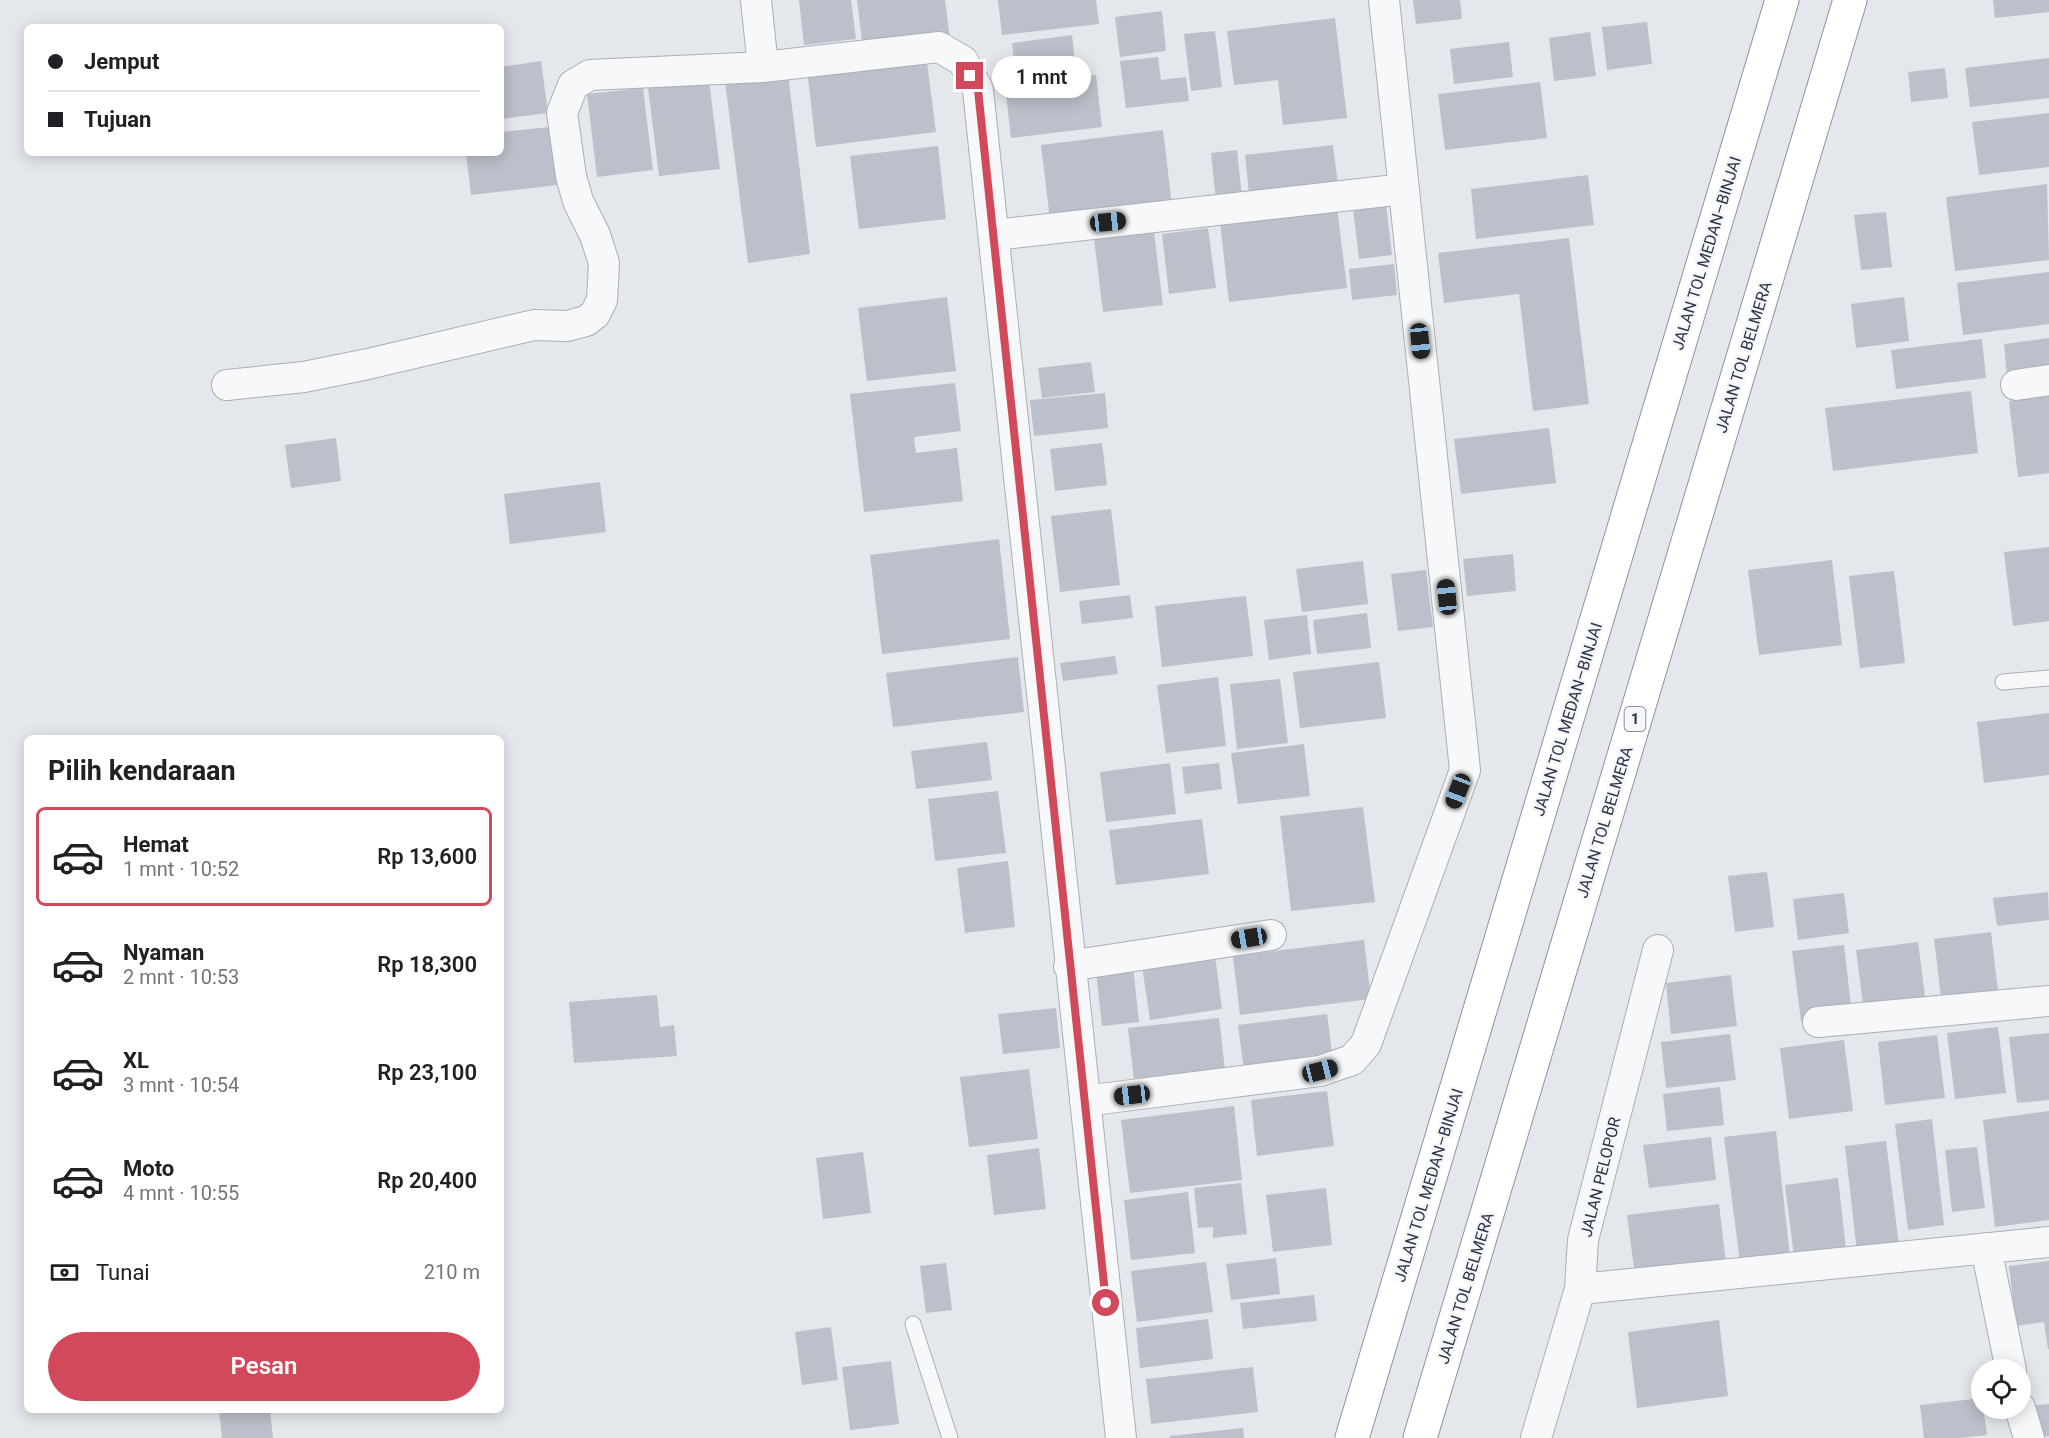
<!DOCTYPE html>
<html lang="id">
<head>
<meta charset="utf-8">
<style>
  :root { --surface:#fff; --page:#f6f6f6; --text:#202124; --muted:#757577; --line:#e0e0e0; --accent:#d1495b }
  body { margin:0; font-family:Roboto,sans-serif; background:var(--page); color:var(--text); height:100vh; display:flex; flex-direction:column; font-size:22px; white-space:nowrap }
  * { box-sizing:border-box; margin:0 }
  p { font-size:20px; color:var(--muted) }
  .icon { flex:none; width:33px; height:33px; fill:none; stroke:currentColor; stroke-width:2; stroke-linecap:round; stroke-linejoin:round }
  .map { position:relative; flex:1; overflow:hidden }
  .drawer { position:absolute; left:24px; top:735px; width:480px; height:678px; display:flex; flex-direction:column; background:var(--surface); border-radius:9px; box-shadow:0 3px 15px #0003 }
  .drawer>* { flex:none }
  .hud { position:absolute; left:24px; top:24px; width:480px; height:132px; border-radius:9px; box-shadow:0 3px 15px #0003; display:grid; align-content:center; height:132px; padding:0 24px; background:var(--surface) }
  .buttons { position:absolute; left:1971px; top:1359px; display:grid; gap:12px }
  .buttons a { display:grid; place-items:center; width:60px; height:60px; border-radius:50%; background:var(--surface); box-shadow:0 3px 15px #0003; font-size:30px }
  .end { position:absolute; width:27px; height:27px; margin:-14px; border:8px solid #d1495b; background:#fff; box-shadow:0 0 0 3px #fff }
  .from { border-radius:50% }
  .bubble { position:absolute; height:42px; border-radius:21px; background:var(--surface); box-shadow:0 3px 15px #0003; font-size:20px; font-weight:600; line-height:42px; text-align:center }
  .car { position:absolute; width:18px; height:36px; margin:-18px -9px; border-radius:8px; box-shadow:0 0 4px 2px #0007; background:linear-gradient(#222 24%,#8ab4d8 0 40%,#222 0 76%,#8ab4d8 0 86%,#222 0) }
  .hud b { display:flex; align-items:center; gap:21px; height:57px; font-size:22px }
  .hud b+b { border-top:2px solid var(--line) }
  .hud i { width:15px; height:15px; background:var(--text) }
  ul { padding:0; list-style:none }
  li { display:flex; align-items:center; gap:18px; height:99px; margin:0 12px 9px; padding:0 12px; border:3px solid transparent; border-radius:9px }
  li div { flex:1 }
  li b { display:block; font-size:22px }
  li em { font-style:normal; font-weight:600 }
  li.current { border-color:var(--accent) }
  li>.icon { width:54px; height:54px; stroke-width:1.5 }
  h2 { padding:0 24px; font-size:27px; line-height:72px }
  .pay { display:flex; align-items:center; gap:15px; height:66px; padding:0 24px; font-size:22px }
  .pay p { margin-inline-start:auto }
  .primary-button { display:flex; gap:12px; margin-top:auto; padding:12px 24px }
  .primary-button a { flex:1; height:69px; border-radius:36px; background:var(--accent); color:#fff; font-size:24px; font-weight:600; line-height:69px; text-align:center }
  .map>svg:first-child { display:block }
</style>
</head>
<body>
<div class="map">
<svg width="2049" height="1438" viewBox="0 0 2049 1438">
  <rect width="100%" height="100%" fill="#e4e7ec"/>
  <!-- building -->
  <path fill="#bbc0ca" d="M799 0H851L856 39 804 45Z
    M857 0H945L950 40 863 50Z
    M998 0H1096L1099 24 1002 35Z
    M1413 0H1460L1462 19 1416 24Z
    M1993 0H2049V12L1995 18Z
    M1162 11 1166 51 1120 57 1115 17Z
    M1335 18 1347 118 1283 125 1278 80 1234 85 1227 31Z
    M1647 22 1652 64 1607 70 1602 27Z
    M1215 31 1222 87 1191 91 1184 34Z
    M1590 32 1596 76 1554 81 1549 38Z
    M1072 35 1076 70 1016 77 1012 43Z
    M1509 42 1513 77 1454 84 1450 49Z
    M926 55 936 132 816 147 807 69Z
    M1158 57 1161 80 1186 77 1189 101 1126 108 1120 61Z
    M2049 58V98L1970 107 1965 68Z
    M541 61 548 113 501 119V67Z
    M1945 68 1948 98 1911 102 1908 72Z
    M788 74 810 254 748 263 725 81Z
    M1096 75 1102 127 1011 138 1005 86Z
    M709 80 720 169 659 176 648 88Z
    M1540 82 1547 138 1445 150 1438 94Z
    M643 88 653 170 597 177 587 94Z
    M2049 113V167L1979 175 1972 122Z
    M550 127 557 185 471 195 466 153H501V132Z
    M1163 130 1172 206 1050 220 1041 145Z
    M1333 145 1339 192 1250 203 1245 155Z
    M938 146 946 219 859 229 850 156Z
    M1237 150 1243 207 1217 210 1211 153Z
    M1588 175 1594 225 1476 239 1471 189Z
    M2047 184 2049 260 1955 271 1946 197Z
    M1385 196 1392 255 1359 259 1352 200Z
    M1337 208 1347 288 1229 302 1220 222Z
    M1886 212 1892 267 1861 270 1854 215Z
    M1153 224 1163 305 1103 312 1093 231Z
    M1208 228 1216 288 1169 294 1162 234Z
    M1569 238 1589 404 1533 411 1519 294 1444 303 1438 253Z
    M1394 264 1397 295 1352 300 1349 269Z
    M2049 272V324L1963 335 1957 283Z
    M947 297 956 371 867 381 858 308Z
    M1904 297 1909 341 1856 348 1851 304Z
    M2049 338V371L2007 376 2004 344Z
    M1982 339 1986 378 1896 389 1891 350Z
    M1091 362 1095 392 1042 398 1038 368Z
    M955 383 961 431 914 437 916 453 957 448 963 501 864 512 850 394Z
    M1971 391 1978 453 1833 471 1825 408Z
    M1105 393 1108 428 1034 436 1030 400Z
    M2049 396V473L2018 477 2009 401Z
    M1549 428 1556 483 1461 494 1454 439Z
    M336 438 341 481 291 488 285 445Z
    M1102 443 1107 485 1055 491 1050 449Z
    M600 482 606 532 510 544 504 494Z
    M1111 509 1120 585 1060 592 1051 516Z
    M999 539 1010 639 882 654 870 555Z
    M2049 547V621L2013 626 2004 552Z
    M1513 554 1516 591 1467 596 1463 559Z
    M1832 560 1842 645 1759 655 1748 570Z
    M1363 561 1368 604 1302 612 1296 569Z
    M1426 570 1433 627 1398 631 1391 574Z
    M1894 571 1905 663 1860 668 1849 576Z
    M1130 595 1133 618 1082 624 1079 601Z
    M1246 596 1253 656 1162 667 1155 606Z
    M1367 613 1371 648 1317 654 1313 620Z
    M1307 615 1311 654 1269 660 1264 620Z
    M1115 656 1118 674 1063 681 1060 663Z
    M1018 657 1024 712 893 727 886 673Z
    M1379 662 1386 718 1300 728 1293 672Z
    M1218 677 1226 746 1166 753 1157 685Z
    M1280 679 1288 743 1237 749 1230 684Z
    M2049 713V775L1984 783 1977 722Z
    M987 742 992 780 916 789 911 751Z
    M1304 744 1310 796 1238 804 1231 753Z
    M1170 763 1176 814 1106 822 1100 772Z
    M1219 763 1222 789 1185 794 1182 767Z
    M998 791 1006 853 935 861 928 799Z
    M1363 807 1375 902 1291 911 1280 816Z
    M1202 819 1209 874 1116 885 1109 830Z
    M1008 861 1015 927 965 933 957 868Z
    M1767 872 1774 927 1735 932 1728 876Z
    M2048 892 2049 920 1997 926 1993 898Z
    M1844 893 1849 933 1798 940 1793 899Z
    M1991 932 1999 999 1942 1005 1934 939Z
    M1364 940 1371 999 1240 1015 1233 956Z
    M1918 942 1926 1004 1864 1012 1856 950Z
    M1844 945 1852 1015 1801 1021 1792 951Z
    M1215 955 1222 1009 1150 1020 1142 966Z
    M1133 966 1139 1022 1102 1026 1096 971Z
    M1731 975 1737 1026 1671 1034 1666 983Z
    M657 995 660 1027 674 1025 677 1056 574 1063 569 1002Z
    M1056 1008 1060 1048 1003 1054 998 1014Z
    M1327 1014 1333 1060 1244 1071 1238 1025Z
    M1219 1018 1226 1078 1135 1089 1128 1028Z
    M1998 1027 2006 1093 1955 1099 1947 1033Z
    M2049 1033V1100L2017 1103 2009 1037Z
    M1730 1034 1736 1080 1666 1088 1661 1042Z
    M1937 1035 1945 1098 1885 1105 1878 1042Z
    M1844 1040 1853 1111 1789 1119 1780 1048Z
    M1029 1069 1038 1139 969 1147 960 1077Z
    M1720 1087 1724 1125 1667 1131 1663 1094Z
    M1327 1091 1334 1146 1257 1156 1251 1100Z
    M1234 1106 1242 1180 1130 1193 1121 1120Z
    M2049 1111V1220L1995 1227 1983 1120Z
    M1932 1119 1944 1225 1908 1230 1895 1124Z
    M1776 1131 1791 1265 1741 1271 1724 1137Z
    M1711 1137 1716 1180 1649 1188 1643 1145Z
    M1886 1141 1899 1246 1857 1252 1845 1146Z
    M1977 1147 1985 1208 1952 1212 1945 1150Z
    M1039 1148 1046 1209 994 1215 987 1155Z
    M863 1152 871 1213 823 1219 816 1158Z
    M1838 1178 1847 1258 1795 1264 1785 1185Z
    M1241 1183 1247 1234 1213 1238V1227L1198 1228 1194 1188Z
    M1326 1188 1332 1245 1273 1252 1266 1195Z
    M1188 1192 1195 1253 1131 1260 1124 1200Z
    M1719 1204 1727 1271 1636 1283 1627 1215Z
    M1276 1258 1280 1294 1231 1300 1226 1264Z
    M2049 1261V1349H2048L2044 1322 2016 1326 2009 1266Z
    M1206 1262 1213 1312 1137 1322 1131 1271Z
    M946 1263 952 1310 926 1313 920 1266Z
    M1314 1295 1317 1321 1243 1329 1240 1303Z
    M1208 1319 1213 1359 1140 1368 1136 1328Z
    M1719 1320 1728 1396 1637 1408 1628 1332Z
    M831 1327 838 1380 802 1385 795 1332Z
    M891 1361 899 1424 850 1430 842 1367Z
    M1253 1367 1258 1412 1151 1424 1146 1379Z
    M1982 1398 1987 1435 1959 1438H1924L1920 1405Z
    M2049 1404V1436L2032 1438 2028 1406Z
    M219 1410H270L273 1438H222Z
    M1243 1428 1244 1438H1170V1436Z"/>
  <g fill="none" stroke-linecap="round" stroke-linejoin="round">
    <defs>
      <path id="lane" d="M2003 682 2049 678
        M913 1324 950 1438"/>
      <path id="street" d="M756 0 763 67 939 47 963 61 978 90 1121 1438
        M994 235 1404 189
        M227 385 304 377 368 364 534 325 567 326 586 321 595 314 602 300 604 263 595 235 578 201 571 176 562 113 573 85 590 75 763 67
        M2016 385 2049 380
        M1069 966 1271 935
        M1818 1022 2049 1001
        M1085 1101 1320 1071 1352 1060 1366 1044 1465 770 1384 0
        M1986 1248 2011 1370
        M1580 1289 2049 1242
        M2020 1408 2029 1438
        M1536 1438 1580 1289 1583 1240 1658 950"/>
      <path id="highway" d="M1352 1438 1782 0
        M1420 1438 1850 0"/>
    </defs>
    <!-- lane casing -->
    <use href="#lane" stroke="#a9aeb7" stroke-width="17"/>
    <!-- street casing -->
    <use href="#street" stroke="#a9aeb7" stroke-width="32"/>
    <!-- highway casing -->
    <use href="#highway" stroke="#8b94a3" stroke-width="35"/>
    <!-- lane -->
    <use href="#lane" stroke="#f7f8fa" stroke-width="15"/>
    <!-- street -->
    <use href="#street" stroke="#f7f8fa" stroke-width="30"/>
    <!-- highway -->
    <use href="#highway" stroke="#fff" stroke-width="33"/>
  </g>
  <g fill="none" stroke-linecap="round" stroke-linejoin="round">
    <!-- route -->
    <path stroke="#d1495b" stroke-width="8" d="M970 76 978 90 1106 1303"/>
  </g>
  <g text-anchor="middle" stroke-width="5" stroke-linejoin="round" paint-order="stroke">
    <!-- shield labels -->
    <rect fill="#f4f6f9" stroke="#676e7b" stroke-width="1.5" x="1624.5" y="707" width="21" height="24" rx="4.5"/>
    <g font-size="15" font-weight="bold" fill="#2b3445">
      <text x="1635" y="724">1</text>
    </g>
    <!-- street labels -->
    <g font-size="16" fill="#2b3445" stroke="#f4f6f9">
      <text transform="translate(1706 253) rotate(-73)" y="6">JALAN TOL MEDAN–BINJAI</text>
      <text transform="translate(1743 357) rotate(-73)" y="6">JALAN TOL BELMERA</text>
      <text transform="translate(1567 719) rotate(-73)" y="6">JALAN TOL MEDAN–BINJAI</text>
      <text transform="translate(1604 822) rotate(-73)" y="6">JALAN TOL BELMERA</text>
      <text transform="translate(1600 1177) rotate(-76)" y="6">JALAN PELOPOR</text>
      <text transform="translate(1428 1185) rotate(-73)" y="6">JALAN TOL MEDAN–BINJAI</text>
      <text transform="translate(1465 1288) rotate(-73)" y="6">JALAN TOL BELMERA</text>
    </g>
  </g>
</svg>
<div class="buttons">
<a><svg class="icon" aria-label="locate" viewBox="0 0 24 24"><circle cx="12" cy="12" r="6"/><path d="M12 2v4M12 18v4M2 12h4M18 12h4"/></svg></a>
</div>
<i class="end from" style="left:1106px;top:1303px"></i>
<i class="end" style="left:970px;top:76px"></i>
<div class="bubble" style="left:992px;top:56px;width:99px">1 mnt</div>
<i class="car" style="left:1108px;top:222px;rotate:84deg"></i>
<i class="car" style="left:1420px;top:341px;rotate:174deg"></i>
<i class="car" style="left:1447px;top:597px;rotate:354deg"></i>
<i class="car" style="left:1458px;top:791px;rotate:201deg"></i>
<i class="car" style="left:1249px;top:938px;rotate:261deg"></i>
<i class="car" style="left:1320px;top:1071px;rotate:76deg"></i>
<i class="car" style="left:1132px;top:1095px;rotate:263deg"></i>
<div class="hud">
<b><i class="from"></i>Jemput</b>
<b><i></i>Tujuan</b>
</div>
<section class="drawer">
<h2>Pilih kendaraan</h2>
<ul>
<li class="current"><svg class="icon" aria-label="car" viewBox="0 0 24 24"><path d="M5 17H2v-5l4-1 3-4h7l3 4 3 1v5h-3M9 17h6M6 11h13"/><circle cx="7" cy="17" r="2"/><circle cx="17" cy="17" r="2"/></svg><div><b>Hemat</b><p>1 mnt · 10:52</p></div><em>Rp 13,600</em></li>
<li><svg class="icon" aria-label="car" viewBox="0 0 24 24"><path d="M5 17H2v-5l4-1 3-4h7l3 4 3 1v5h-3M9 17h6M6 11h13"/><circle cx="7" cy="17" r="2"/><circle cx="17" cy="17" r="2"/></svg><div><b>Nyaman</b><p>2 mnt · 10:53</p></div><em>Rp 18,300</em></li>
<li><svg class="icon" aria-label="car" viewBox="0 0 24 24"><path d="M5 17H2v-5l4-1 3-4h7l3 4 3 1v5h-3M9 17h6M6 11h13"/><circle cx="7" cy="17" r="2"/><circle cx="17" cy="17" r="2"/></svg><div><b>XL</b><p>3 mnt · 10:54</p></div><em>Rp 23,100</em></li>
<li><svg class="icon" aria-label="car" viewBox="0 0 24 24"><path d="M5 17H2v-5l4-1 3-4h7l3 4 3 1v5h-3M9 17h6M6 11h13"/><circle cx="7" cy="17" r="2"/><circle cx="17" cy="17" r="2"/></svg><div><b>Moto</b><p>4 mnt · 10:55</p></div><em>Rp 20,400</em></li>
</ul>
<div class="pay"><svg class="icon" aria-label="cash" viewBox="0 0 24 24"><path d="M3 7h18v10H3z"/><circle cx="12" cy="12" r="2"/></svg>Tunai<p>210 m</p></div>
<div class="primary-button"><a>Pesan</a></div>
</section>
</div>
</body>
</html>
